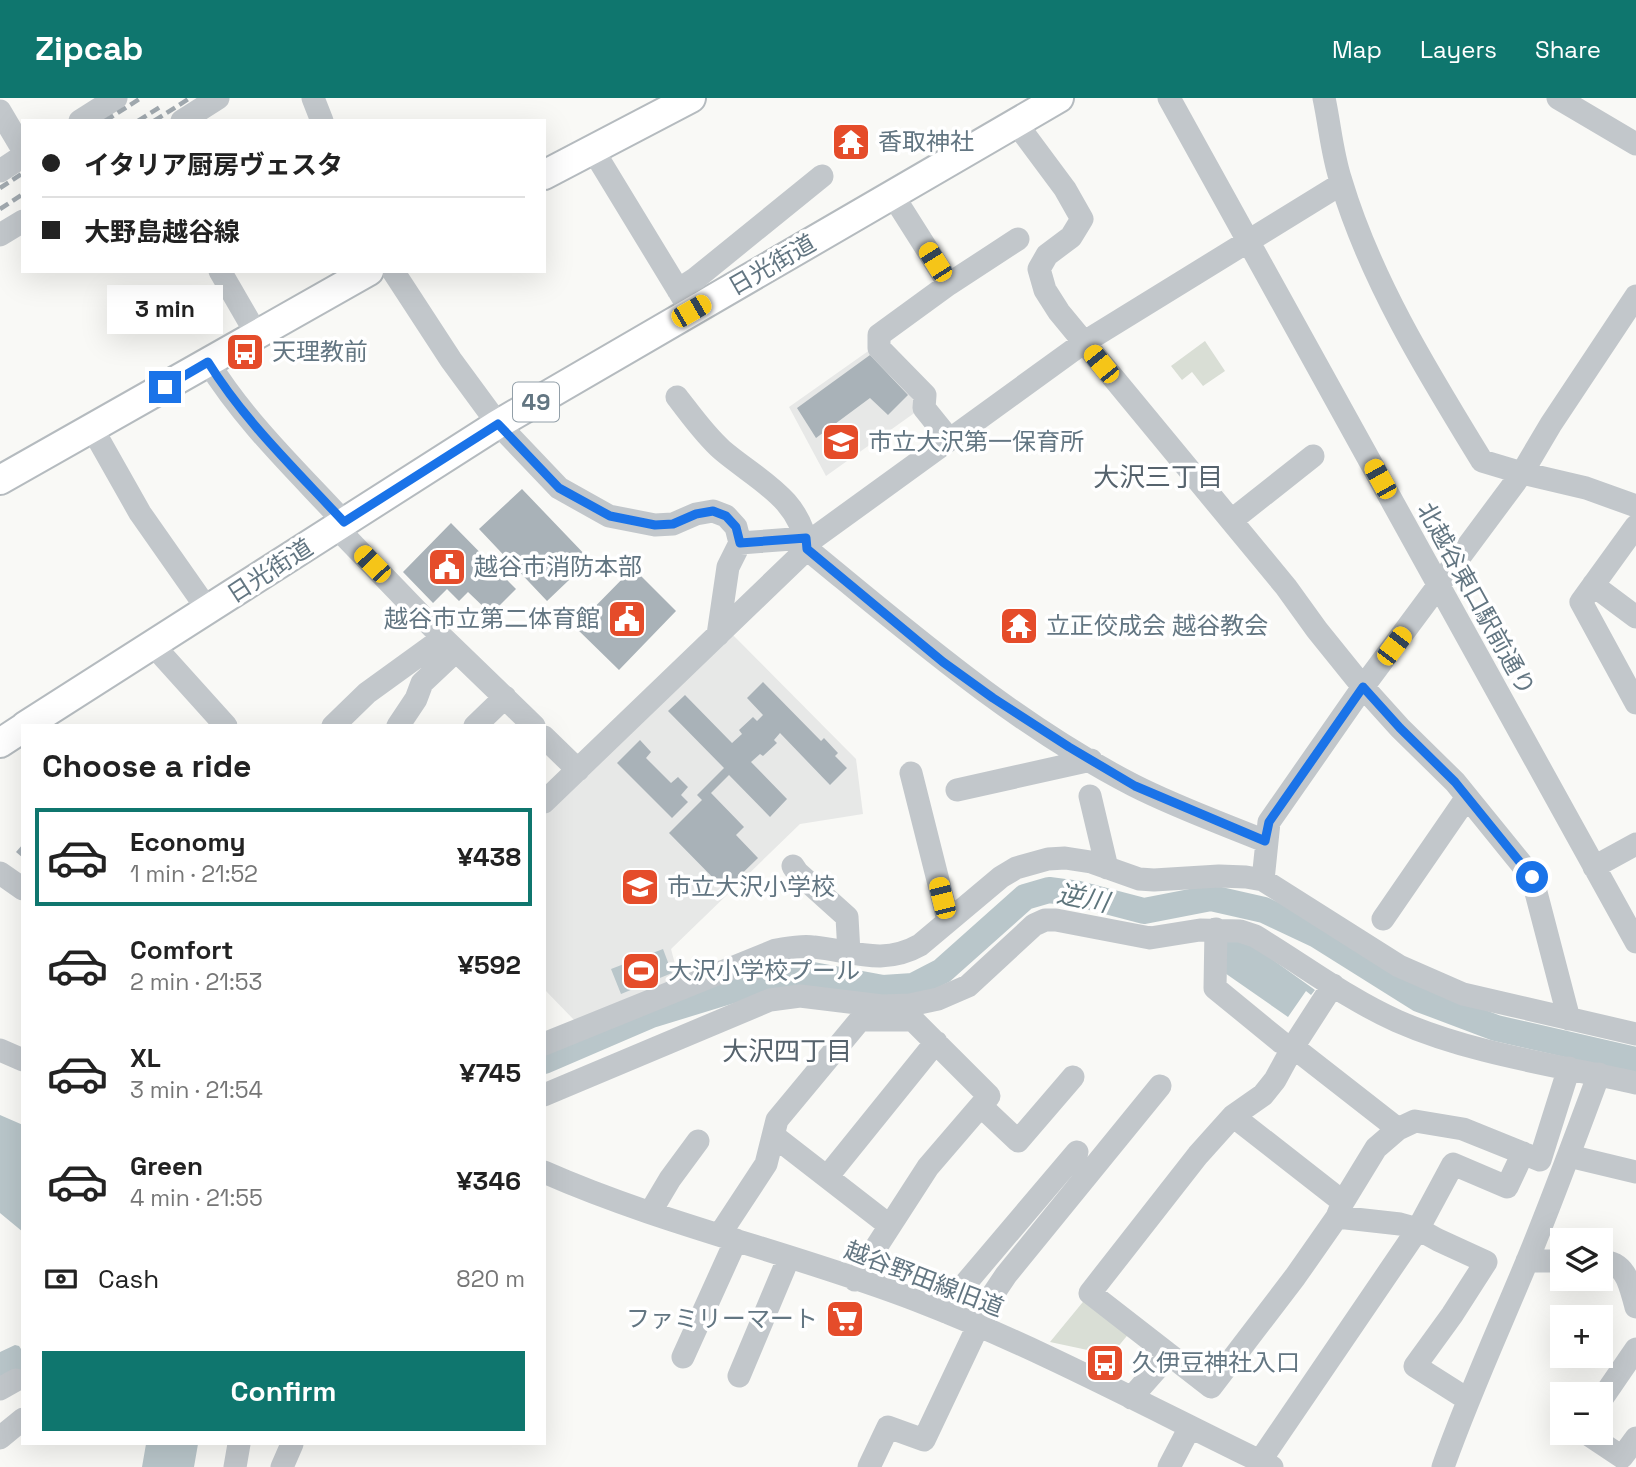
<!DOCTYPE html>
<html lang="en">
<head>
<meta charset="utf-8">
<style>
  :root { --surface:#fff; --page:#f6f6f6; --text:#222; --muted:#767676; --line:#e0e0e0; --accent:#0f766e }
  body { margin:0; font-family:"Space Grotesk","Noto Sans JP",sans-serif; background:var(--page); color:var(--text); height:100vh; display:flex; flex-direction:column; font-size:26px; white-space:nowrap }
  * { box-sizing:border-box; margin:0 }
  p { font-size:23px; color:var(--muted) }
  .icon { flex:none; width:38px; height:38px; fill:none; stroke:currentColor; stroke-width:2; stroke-linecap:round; stroke-linejoin:round }
  .map { position:relative; flex:1; overflow:hidden }
  .drawer { position:absolute; left:21px; top:626px; width:525px; height:721px; display:flex; flex-direction:column; background:var(--surface); border-radius:0px; box-shadow:0 7px 28px #0002 }
  .drawer>* { flex:none }
  .banner { position:absolute; left:21px; top:21px; width:525px; height:154px; border-radius:0px; box-shadow:0 7px 28px #0002; display:grid; align-content:center; height:154px; padding:0 21px; background:var(--surface) }
  .controls { position:absolute; left:1550px; top:1130px; display:grid; gap:14px }
  .controls a { display:grid; place-items:center; width:63px; height:63px; border-radius:0px; background:var(--surface); box-shadow:0 7px 28px #0002; font-size:35px }
  .end { position:absolute; width:32px; height:32px; margin:-16px; border:9px solid #1a73e8; background:#fff; box-shadow:0 0 0 4px #fff }
  .from { border-radius:50% }
  .bubble { position:absolute; height:49px; border-radius:0px; background:var(--surface); box-shadow:0 7px 28px #0002; font-size:23px; font-weight:700; line-height:49px; text-align:center }
  .car { position:absolute; width:21px; height:42px; margin:-21px -10px; border-radius:9px; box-shadow:0 0 5px 2px #0007; background:linear-gradient(#f5c518 24%,#345 0 40%,#f5c518 0 76%,#345 0 86%,#f5c518 0) }
  .banner b { display:flex; align-items:center; gap:24px; height:66px; font-size:26px }
  .banner b+b { border-top:2px solid var(--line) }
  .banner i { width:18px; height:18px; background:var(--text) }
  ul { padding:0; list-style:none }
  li { display:flex; align-items:center; gap:21px; height:98px; margin:0 14px 10px; padding:0 7px; border:4px solid transparent; border-radius:0px }
  li div { flex:1 }
  li b { display:block; font-size:26px }
  li em { font-style:normal; font-weight:700 }
  li.current { border-color:var(--accent) }
  li>.icon { width:63px; height:63px; stroke-width:1.5 }
  h2 { padding:0 21px; font-size:32px; line-height:84px }
  .pay { display:flex; align-items:center; gap:18px; height:77px; padding:0 21px; font-size:26px }
  .pay p { margin-inline-start:auto }
  .action { display:flex; gap:14px; margin-top:auto; padding:14px 21px }
  .action a { flex:1; height:80px; border-radius:0px; background:var(--accent); color:#fff; font-size:28px; font-weight:700; line-height:80px; text-align:center }
  header { display:flex; align-items:center; gap:42px; box-sizing:border-box; height:98px; padding:0 35px; background:var(--accent); color:#fff }
  header strong { font-size:33px }
  nav { display:flex; gap:38px; margin-inline-start:auto; font-size:24px }
  .map>svg:first-child { display:block }
</style>
</head>
<body>
<header>
<strong>Zipcab</strong>
<nav><a>Map</a><a>Layers</a><a>Share</a></nav>
</header>
<div class="map">
<svg width="1636" height="1369" viewBox="0 0 1636 1369">
  <rect width="100%" height="100%" fill="#f9f9f6"/>
  <!-- built -->
  <path fill="#e7e8e7" d="M874 249 920 311 826 378 789 309Z
    M730 534 856 661 863 716 800 726 671 851 679 881 576 924 544 891V712Z"/>
  <!-- green -->
  <path fill="#d9ded5" d="M1205 243 1225 273 1203 288 1192 274 1182 282 1171 268Z
    M1087 1199 1131 1233 1111 1257 1050 1244Z"/>
  <!-- water -->
  <path fill="#b9c6ca" d="M1224 839 1245 842 1315 892 1311 897 1306 893 1288 919 1222 873Z
    M663 851 672 875 621 896 611 871Z
    M0 1017 23 1027V1134L0 1115Z
    M15 1247 19 1248 23 1254V1271L0 1282V1254Z
    M146 1346H198L194 1369H142Z"/>
  <g fill="none" stroke-linecap="round" stroke-linejoin="round">
    <!-- river -->
    <path stroke="#b9c6ca" stroke-width="26" d="M544 963 651 917 782 877 802 875 883 890 913 888 942 873 1025 799 1049 792 1079 796 1144 813 1211 800 1264 812 1317 837 1419 901 1496 930 1636 962"/>
  </g>
  <!-- building -->
  <path fill="#a9b2b8" d="M870 257 908 297 888 317 870 300 816 340 797 310Z
    M522 391 590 462 547 503 479 431Z
    M451 425 516 491 491 516 468 494 459 503 447 491 433 505 403 474Z
    M633 470 676 513 619 572 575 529Z
    M763 584 821 643 824 640 838 655 835 658 847 670 830 687 780 635 774 642 777 645 763 658 760 656 751 664 787 701 770 719 729 677 711 695 744 729 736 737 758 760 725 792 669 735 702 702 697 697 724 670 668 613 685 597 732 645 742 636 739 632 753 619 757 623 763 617 747 600Z
    M640 642 651 654 646 660 671 685 678 679 688 689 681 697 688 704 672 720 617 665Z
    M23 746V760L16 754Z"/>
  <g fill="none" stroke-linecap="round" stroke-linejoin="round">
    <defs>
      <path id="major" d="M544 77 691 0
        M0 382 369 173
        M25 628 498 326 1059 0
        M0 645 23 630"/>
    </defs>
    <!-- major casing -->
    <use href="#major" stroke="#b5bbbf" stroke-width="32"/>
    <!-- minor -->
    <path stroke="#c2c7cb" stroke-width="23" d="M313 0 322 23
      M1169 0 1636 844
      M1324 0C1330 28 1332 56 1341 83 1371 183 1428 275 1482 363L1522 375 1586 390 1636 408
      M1558 0 1636 46
      M0 13 23 52
      M80 23 116 0
      M182 23 218 0
      M1016 25 1065 91 1082 121 1071 139 1047 157 1039 171 1045 192 1059 214 1286 489 1317 532 1363 589 1400 630 1455 684 1532 779 1569 921
      M593 52 691 213
      M0 73 23 58
      M892 96 949 186
      M0 137 23 123
      M220 173 257 237
      M393 173 451 262 498 326 559 390 609 418 655 427 673 426 696 416 713 413 726 418 736 429 740 445 806 440
      M678 192 695 181 822 78
      M208 264C245 324 297 373 344 424
      M677 299C691 317 705 337 722 352 757 382 801 400 807 451 911 536 1013 625 1133 687 1176 709 1221 725 1265 743
      M92 330 140 415 208 512
      M949 341 924 310 925 297 879 250V237L949 186 1018 141
      M1232 422 1313 358
      M1636 428 1581 504 1636 605
      M336 429 443 540 534 628
      M1593 487 1636 519
      M718 537 728 469 740 445
      M153 547 226 628
      M333 628 367 595 443 540
      M398 628 416 601 422 585 456 553
      M475 628 505 599
      M544 639 578 672
      M911 675 948 822
      M957 692 1091 662
      M1090 698 1107 770
      M544 704 807 451 814 440 1083 245 1341 86
      M793 768 797 774 847 819 849 855
      M1594 769 1636 746
      M0 775 23 791
      M1263 782 1269 724 1363 589 1522 375 1551 326 1636 198
      M1383 821 1467 699
      M1216 831 1215 890 1281 944 1293 949 1398 1031
      M1333 887 1293 949 1275 982 1263 997 1233 1018 1198 1057 1090 1195 1211 1289 1295 1179 1337 1119 1343 1104 1376 1050 1398 1031 1415 1023 1463 1031 1540 1062 1569 970
      M544 946 776 852C789 850 801 847 814 849 853 853 883 868 920 847L1001 779 1016 770 1048 761 1065 760 1091 764 1139 781 1154 782 1219 778 1246 779 1263 782 1399 868 1463 896 1636 936
      M0 952 23 962
      M544 997 770 902 800 898 882 908 910 907 938 901 968 888 1034 827 1045 822H1056L1150 840 1200 832 1240 833 1255 838C1302 866 1346 900 1397 923 1472 956 1556 967 1636 985
      M981 1008 1018 1043 1073 979
      M1233 1018 1343 1104
      M774 1038 890 1128
      M1569 1058 1636 1074
      M544 1074C664 1127 794 1155 916 1202 1038 1249 1154 1312 1272 1369
      M827 1079 936 944
      M651 1113 670 1081 698 1043
      M1337 1119 1400 1126 1418 1131 1438 1142 1486 1164 1452 1217 1415 1268 1467 1301
      M720 1136 766 1066 777 1022 860 922H913L989 998 928 1069 855 1182
      M1527 1163H1563
      M1601 1163C1627 1164 1630 1188 1636 1209
      M946 1214 965 1186 1077 1054
      M973 1226 1006 1177 1160 988
      M683 1259 736 1142
      M739 1278 789 1159
      M0 1291 16 1282
      M1131 1300 1169 1257
      M1601 1302 1636 1251
      M1586 1335 1622 1359 1636 1340
      M0 1340 23 1321
      M1260 1363 1418 1131 1453 1066 1507 1089 1523 1055
      M235 1369 239 1346
      M282 1369 292 1346
      M869 1369 888 1329 924 1342 978 1228
      M1169 1369 1190 1329
      M1443 1369C1468 1298 1499 1231 1528 1161 1553 1100 1576 1038 1599 976"/>
    <!-- major -->
    <use href="#major" stroke="#fff" stroke-width="28"/>
    <!-- rail -->
    <path stroke="#a1a9af" stroke-width="4.5" stroke-dasharray="10 5" stroke-linecap="butt" d="M105 23 141 0
      M138 23 160 9
      M154 23 190 0
      M0 90 23 75
      M0 111 23 96"/>
  </g>
  <g fill="none" stroke-linecap="round" stroke-linejoin="round">
    <!-- route -->
    <path stroke="#1a73e8" stroke-width="9" d="M165 289 208 264C245 324 297 373 344 424L498 326 559 390 610 418 655 427 673 426 696 416 713 413 726 418 736 429 740 445 806 440 807 451 943 564 993 600 1069 649 1135 688 1265 743 1269 724 1363 589 1400 630 1455 684 1532 779"/>
  </g>
  <!-- icons -->
  <defs>
    <symbol id="temple-square" viewBox="-11 -11 22 22"><rect x="-9" y="-9" width="18" height="18" rx="4" fill="#e54c2a" stroke="#fff"/><path d="M0-6L5-2H3V0L6.5 2.5H4V6H1.5V3h-3V6H-4V2.5H-6.5L-3 0V-2H-5Z" fill="#fff"/></symbol>
    <symbol id="bus-square" viewBox="-11 -11 22 22"><rect x="-9" y="-9" width="18" height="18" rx="4" fill="#e54c2a" stroke="#fff"/><path d="M-5-6H5V4H4V6H2V4H-2V6H-4V4H-5ZM-3.5-4V0h7V-4ZM-3.5 1.2v1.5H-2V1.2ZM2 1.2v1.5H3.5V1.2Z" fill="#fff"/></symbol>
    <symbol id="school-square" viewBox="-11 -11 22 22"><rect x="-9" y="-9" width="18" height="18" rx="4" fill="#e54c2a" stroke="#fff"/><path d="M0-5L7-2L0 1L-7-2ZM-4 1L0 2.5L4 1V4Q0 6-4 4Z" fill="#fff"/></symbol>
    <symbol id="civic-square" viewBox="-11 -11 22 22"><rect x="-9" y="-9" width="18" height="18" rx="4" fill="#e54c2a" stroke="#fff"/><path d="M-.6-6.5H3V-4.5H.6V-3L4-1V1h2V6H-6V1h2V-1L-.6-3ZM-1.2 2.5V6h2.4V2.5Z" fill="#fff"/></symbol>
    <symbol id="stadium-square" viewBox="-11 -11 22 22"><rect x="-9" y="-9" width="18" height="18" rx="4" fill="#e54c2a" stroke="#fff"/><path d="M0-5a6.5 5 0 1 0 0 10a6.5 5 0 1 0 0-10ZM-3.5-1.8h7v3.6h-7Z" fill="#fff"/></symbol>
    <symbol id="supermarket-square" viewBox="-11 -11 22 22"><rect x="-9" y="-9" width="18" height="18" rx="4" fill="#e54c2a" stroke="#fff"/><path d="M-6-5.5h2.5l.6 2H6L4.5 2H-2.5L-4.4-4H-6ZM-1.5 3.2a1.3 1.3 0 1 0 .1 0ZM3 3.2a1.3 1.3 0 1 0 .1 0Z" fill="#fff"/></symbol>
  </defs>
  <g fill-rule="evenodd">
    <use href="#temple-square" x="829" y="22" width="44" height="44"/>
    <use href="#bus-square" x="223" y="232" width="44" height="44"/>
    <use href="#school-square" x="819" y="322" width="44" height="44"/>
    <use href="#civic-square" x="425" y="447" width="44" height="44"/>
    <use href="#civic-square" x="605" y="499" width="44" height="44"/>
    <use href="#temple-square" x="997" y="506" width="44" height="44"/>
    <use href="#school-square" x="618" y="767" width="44" height="44"/>
    <use href="#stadium-square" x="619" y="851" width="44" height="44"/>
    <use href="#supermarket-square" x="823" y="1199" width="44" height="44"/>
    <use href="#bus-square" x="1083" y="1243" width="44" height="44"/>
  </g>
  <g text-anchor="middle" stroke-width="7" stroke-linejoin="round" paint-order="stroke">
    <!-- shield labels -->
    <rect fill="#fff" stroke="#929fa8" stroke-width="2" x="513" y="284.5" width="46" height="39" rx="5"/>
    <g font-size="23" font-weight="bold" fill="#637682">
      <text x="536" y="312">49</text>
    </g>
    <!-- poi labels -->
    <g font-size="24" fill="#637682" stroke="#fff" text-anchor="start">
      <text x="878" y="52">香取神社</text>
      <text x="272" y="262">天理教前</text>
      <text x="868" y="352">市立大沢第一保育所</text>
      <text x="474" y="477">越谷市消防本部</text>
      <text x="600" y="529" text-anchor="end">越谷市立第二体育館</text>
      <text x="1046" y="536">立正佼成会 越谷教会</text>
      <text x="667" y="797">市立大沢小学校</text>
      <text x="668" y="881">大沢小学校プール</text>
      <text x="818" y="1229" text-anchor="end">ファミリーマート</text>
      <text x="1132" y="1273">久伊豆神社入口</text>
    </g>
    <!-- street labels -->
    <g font-size="24" fill="#637682" stroke="#fff">
      <text transform="translate(772 167) rotate(-30)" y="8">日光街道</text>
      <text transform="translate(270 473) rotate(-33)" y="8">日光街道</text>
      <text transform="translate(1476 501) rotate(61)" y="8">北越谷東口駅前通り</text>
      <text transform="translate(924 1181) rotate(21)" y="8">越谷野田線旧道</text>
    </g>
    <!-- neighbourhood labels -->
    <g font-size="26" fill="#56636d" stroke="#fff">
      <text x="1158" y="388">大沢三丁目</text>
      <text x="787" y="962">大沢四丁目</text>
    </g>
    <!-- water labels -->
    <g font-size="26" font-style="italic" fill="#5e757c" stroke="#fff">
      <text transform="translate(1083 800) rotate(11)" y="9">逆川</text>
    </g>
  </g>
</svg>
<div class="controls">
<a><svg class="icon" aria-label="layers" viewBox="0 0 24 24"><path d="M12 4l9 5-9 5-9-5zM3 14l9 5 9-5"/></svg></a>
<a>+</a>
<a>−</a>
</div>
<i class="end from" style="left:1532px;top:779px"></i>
<i class="end" style="left:165px;top:289px"></i>
<div class="bubble" style="left:107px;top:187px;width:116px">3 min</div>
<i class="car" style="left:935px;top:164px;rotate:328deg"></i>
<i class="car" style="left:691px;top:213px;rotate:60deg"></i>
<i class="car" style="left:1101px;top:266px;rotate:321deg"></i>
<i class="car" style="left:1380px;top:381px;rotate:331deg"></i>
<i class="car" style="left:372px;top:466px;rotate:316deg"></i>
<i class="car" style="left:1394px;top:548px;rotate:37deg"></i>
<i class="car" style="left:942px;top:800px;rotate:346deg"></i>
<div class="banner">
<b><i class="from"></i>イタリア厨房ヴェスタ</b>
<b><i></i>大野島越谷線</b>
</div>
<section class="drawer">
<h2>Choose a ride</h2>
<ul>
<li class="current"><svg class="icon" aria-label="car" viewBox="0 0 24 24"><path d="M5 17H2v-5l4-1 3-4h7l3 4 3 1v5h-3M9 17h6M6 11h13"/><circle cx="7" cy="17" r="2"/><circle cx="17" cy="17" r="2"/></svg><div><b>Economy</b><p>1 min · 21:52</p></div><em>¥438</em></li>
<li><svg class="icon" aria-label="car" viewBox="0 0 24 24"><path d="M5 17H2v-5l4-1 3-4h7l3 4 3 1v5h-3M9 17h6M6 11h13"/><circle cx="7" cy="17" r="2"/><circle cx="17" cy="17" r="2"/></svg><div><b>Comfort</b><p>2 min · 21:53</p></div><em>¥592</em></li>
<li><svg class="icon" aria-label="car" viewBox="0 0 24 24"><path d="M5 17H2v-5l4-1 3-4h7l3 4 3 1v5h-3M9 17h6M6 11h13"/><circle cx="7" cy="17" r="2"/><circle cx="17" cy="17" r="2"/></svg><div><b>XL</b><p>3 min · 21:54</p></div><em>¥745</em></li>
<li><svg class="icon" aria-label="car" viewBox="0 0 24 24"><path d="M5 17H2v-5l4-1 3-4h7l3 4 3 1v5h-3M9 17h6M6 11h13"/><circle cx="7" cy="17" r="2"/><circle cx="17" cy="17" r="2"/></svg><div><b>Green</b><p>4 min · 21:55</p></div><em>¥346</em></li>
</ul>
<div class="pay"><svg class="icon" aria-label="cash" viewBox="0 0 24 24"><path d="M3 7h18v10H3z"/><circle cx="12" cy="12" r="2"/></svg>Cash<p>820 m</p></div>
<div class="action"><a>Confirm</a></div>
</section>
</div>
</body>
</html>
